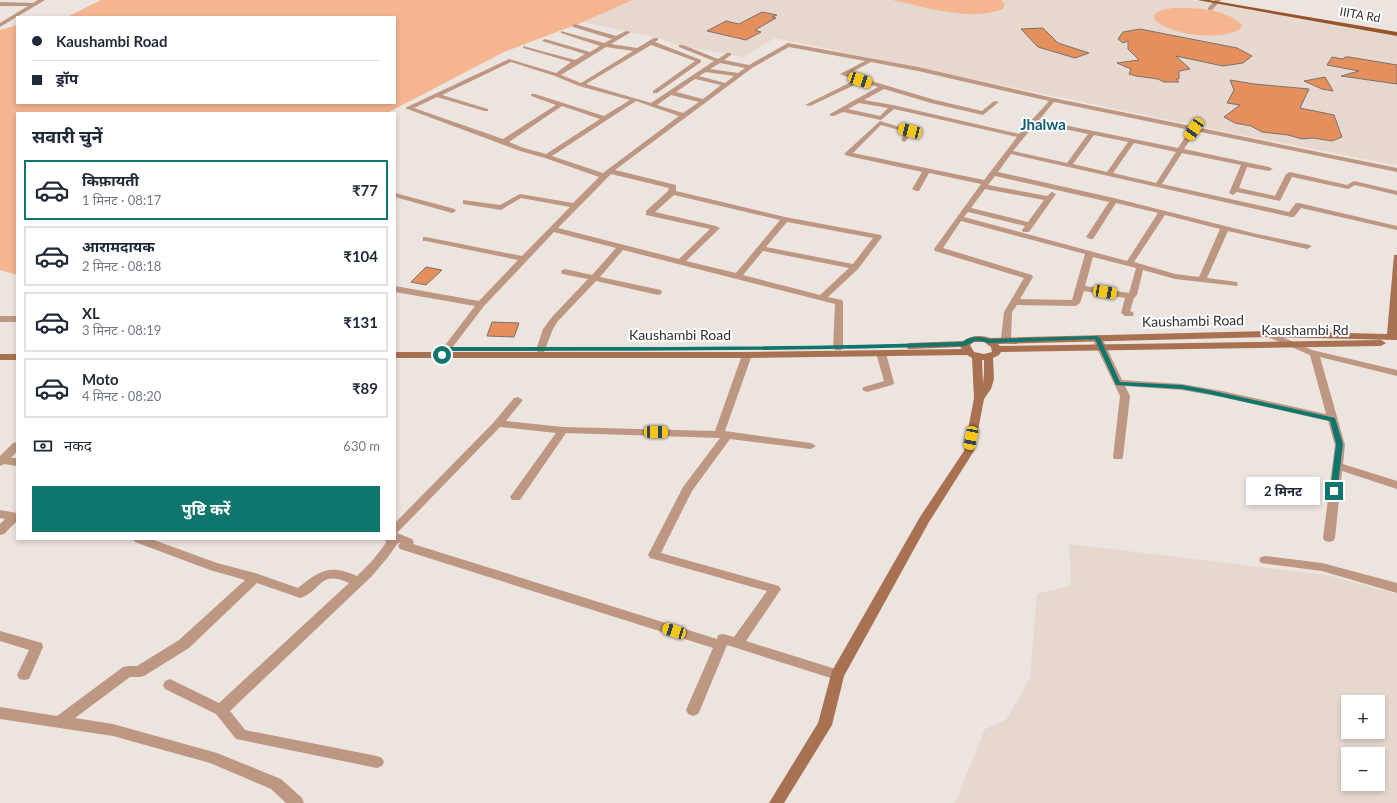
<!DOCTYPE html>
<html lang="hi">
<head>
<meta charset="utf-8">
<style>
  :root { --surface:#fff; --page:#f6f6f7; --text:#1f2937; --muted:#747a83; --line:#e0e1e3; --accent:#0f766e }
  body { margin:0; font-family:Lato,"Noto Sans Devanagari",sans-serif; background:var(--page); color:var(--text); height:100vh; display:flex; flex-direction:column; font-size:15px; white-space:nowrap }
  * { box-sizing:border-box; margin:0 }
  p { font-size:13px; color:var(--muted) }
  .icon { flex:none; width:22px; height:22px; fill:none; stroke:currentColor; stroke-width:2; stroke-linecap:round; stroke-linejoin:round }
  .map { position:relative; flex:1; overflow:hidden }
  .side { position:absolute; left:16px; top:112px; width:380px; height:428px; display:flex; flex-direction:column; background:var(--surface); border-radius:0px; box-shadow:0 2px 6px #0003 }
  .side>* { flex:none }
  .hud { position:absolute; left:16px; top:16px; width:380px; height:88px; border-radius:0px; box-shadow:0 2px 6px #0003; display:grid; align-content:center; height:88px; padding:0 16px; background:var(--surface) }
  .controls { position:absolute; left:1341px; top:695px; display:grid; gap:8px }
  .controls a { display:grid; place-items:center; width:44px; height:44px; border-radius:0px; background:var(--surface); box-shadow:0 2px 6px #0003; font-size:20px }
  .end { position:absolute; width:18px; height:18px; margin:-9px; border:5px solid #0f766e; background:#fff; box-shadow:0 0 0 2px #fff }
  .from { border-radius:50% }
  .bubble { position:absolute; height:28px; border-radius:0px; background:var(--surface); box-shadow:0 2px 6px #0003; font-size:13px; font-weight:700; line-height:28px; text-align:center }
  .car { position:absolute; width:12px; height:24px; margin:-12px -6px; border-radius:5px; box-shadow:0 0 3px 1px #0007; background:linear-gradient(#f5c518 24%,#345 0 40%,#f5c518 0 76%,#345 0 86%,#f5c518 0) }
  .hud b { display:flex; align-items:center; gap:14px; height:38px; font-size:15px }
  .hud b+b { border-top:1px solid var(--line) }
  .hud i { width:10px; height:10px; background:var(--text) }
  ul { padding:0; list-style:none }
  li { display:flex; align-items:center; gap:12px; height:60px; margin:0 8px 6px; padding:0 8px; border:2px solid var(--line); border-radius:0px }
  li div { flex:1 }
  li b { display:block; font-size:15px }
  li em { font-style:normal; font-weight:700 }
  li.current { border-color:var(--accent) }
  li>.icon { width:36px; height:36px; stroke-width:1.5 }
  h2 { padding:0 16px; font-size:18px; line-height:48px }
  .pay { display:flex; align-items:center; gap:10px; height:44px; padding:0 16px; font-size:15px }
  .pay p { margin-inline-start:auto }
  .cta { display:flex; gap:8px; margin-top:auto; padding:8px 16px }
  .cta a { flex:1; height:46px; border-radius:0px; background:var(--accent); color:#fff; font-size:16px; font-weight:700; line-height:46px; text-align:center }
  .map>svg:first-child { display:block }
</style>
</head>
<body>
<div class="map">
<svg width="1397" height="803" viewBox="0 0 1397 803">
  <rect width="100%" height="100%" fill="#ece4df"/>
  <!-- built -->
  <path fill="#e6d7cf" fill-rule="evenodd" d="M633 0H1190L1397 35V163L1395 165 1237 134 775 38 743 57 681 46 658 38 583 22Z
    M1069 544 1327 575 1397 594V803H955L985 729 1006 720 1030 678 1037 594 1071 586ZM1348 702H1378V732H1348ZM1348 754H1378V784H1348Z"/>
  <!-- green -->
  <path fill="#f5b591" d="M101 0H633L583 22 504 52 387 113H17V275L0 270V30L17 25V103H395V17H67Z
    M892 0H1001L1005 4 1003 9C970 22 926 7 892 0Z
    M1173 8C1195 8 1225 8 1242 25L1241 29C1221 41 1172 36 1155 20L1154 16 1156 13 1162 10Z"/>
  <!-- building -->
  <path fill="#e58f5d" stroke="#79726e" d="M762 12 777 15 772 17 776 18 755 30 761 32 746 40 707 31 726 21 739 24Z
    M1043 28 1058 43 1089 53 1075 58 1038 47 1021 29Z
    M1140 29 1237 48 1252 56 1243 63 1223 66 1176 56 1190 69 1179 71V79H1176L1179 82H1164L1158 79 1136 76 1129 74 1131 69 1117 63 1139 60 1128 49V41L1123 43 1118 39 1123 32Z
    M1332 57 1343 59 1345 57H1349L1397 65V84L1341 76 1359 71 1327 65Z
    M1325 77 1333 91 1322 89 1304 81Z
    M1230 80 1254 84 1309 89 1300 108 1334 115 1342 137 1332 141 1313 138 1302 139 1288 135 1262 132 1251 126 1235 123 1224 117 1240 105 1227 103 1234 90Z
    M426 267 442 270 426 285 411 282Z
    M492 322 519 323 514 337 487 336Z"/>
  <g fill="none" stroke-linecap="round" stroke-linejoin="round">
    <!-- street -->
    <path fill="#be9782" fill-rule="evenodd" d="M38 0H45L0 27V23L28 6H0V2L33 3Z
      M1215 0H1221L1212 10H1208V8Z
      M575 24 616 36 626 31 631 32 611 44 637 48 654 38H658V40L655 42 701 60V62L657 93H653V91L695 61 651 45 586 84 651 103 714 61 679 47V45H683L718 59 727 53H731V55L724 60 749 65 788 43 918 67 1053 98 1397 168V172L1196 131 1184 149 1269 167 1273 169 1269 171 1247 167 1239 188 1275 196 1286 174 1290 172 1347 185 1354 181 1397 191V195L1355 185 1348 189 1292 177 1280 201 1237 192 1233 195 1229 193 1241 165 1182 153 1162 184 1289 212 1296 203H1299L1397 226V230L1301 208 1294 217H1291L1011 154 998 172 1114 198 1257 234 1310 245 1311 247 1307 249 1228 231 1207 278 1237 282 1238 284 1237 286 1175 279 1143 270 1137 295 1134 298 1130 311 1133 312 1134 314 1133 316H1125L1121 313 1125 298 1084 291 1080 303 1076 306 1017 305 1012 312 1011 339 1009 341H1003L1001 339 1004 312 1024 278 935 251 934 249 981 184 929 173 919 191H916L912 189 922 172 848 156 844 154 880 121 913 131 906 141 904 142 901 140 906 132 881 125 853 153 984 180 1017 137 894 109 881 120 843 112 834 116H830V114L878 87 861 82 810 106 805 105 855 80 840 74 865 61 789 47 752 68 615 170 676 185V191L785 217 881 235 882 237 858 269 828 297 842 300 843 302V348L841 350H835L833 348 835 304 623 250 600 277 661 290 662 292 661 294 658 295 596 281 558 321 553 329 544 352H538L536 350 543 329 552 317 588 279 562 274 561 272 562 270 565 269 592 275 616 248 554 232 484 306 445 357H439L437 355 439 353 475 306 395 292V286L479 301 518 260 426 241H423V237H426L522 256 570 207 521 198 501 210 463 204V200L500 205 520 194 573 203 599 177 545 158 520 151 405 108 509 59 556 73 571 62 523 48V46L575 60 585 54 542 41 545 39 590 52 600 46 561 33V31L604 43 612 39 573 27 572 26ZM606 47 633 51 581 83 561 75ZM511 62 555 76 579 86 630 100 604 116 535 94H531V96L556 105 503 139 414 108 437 97 484 111H488V109L442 95ZM871 62 918 71 1049 101 1019 134 893 105 864 100 884 89 931 103 983 115 999 102 994 101 982 111 935 100 848 74ZM720 63 745 68 738 73 710 69ZM706 72 734 76 725 83 699 76ZM695 79 721 85 703 99 676 92ZM671 95 699 102 683 113 657 105ZM636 101 679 116 603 173 552 156ZM1054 102 1190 130 1178 148 1039 120ZM859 103 888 108 880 116 848 109ZM562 106 600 119 546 154 524 148 509 142ZM1036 123 1088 134 1067 163 1013 151ZM1094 135 1128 142 1107 172 1073 164ZM1134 143 1176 152 1156 183 1113 173ZM611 174 669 188 668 191 646 211V215L710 229 679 259 558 228ZM995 176 1109 202 1086 237 1090 239H1093L1116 203 1158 213 1127 261 964 217 968 212 1025 226 1022 230 1023 232H1029L1056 194 1052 192 1047 196 988 185ZM985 189 1044 200 1028 222 971 208ZM674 195 780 220 736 273 686 261 720 228 716 226 655 212ZM1165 215 1220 229 1199 277 1175 274 1134 262ZM961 221 1085 254 1072 300 1020 299 1033 277 1032 275 943 248ZM787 222 873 238 853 264 766 247ZM763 251 849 268 820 295 743 275ZM1093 257 1136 268 1129 293 1085 286Z
      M395 193 455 209 456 211 452 213 395 197Z
      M0 316H17V322H0Z
      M1268 331 1312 350 1397 370V376L1320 357 1345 445 1343 464 1397 481V489L1342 471 1335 538 1333 541 1329 542 1325 541 1323 538 1335 445 1328 421 1222 397 1182 390 1125 386 1130 396 1123 457 1122 459H1114L1113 457 1120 396 1092 338 1094 336 1097 335 1102 338 1122 380 1182 384 1222 391 1326 414 1310 355 1265 336 1263 334Z
      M881 350 886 353 894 383 892 385 867 392 864 391 862 389 864 387 884 381 876 353Z
      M747 352 752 355 725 431 811 443 816 446 811 449 730 439 692 491 661 553 779 586 781 589 779 592 746 641 842 671 844 675 842 679 837 680 727 645 700 710 698 714 693 716 688 714 686 710 713 648 400 549 398 546 400 543H398L388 557 372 576 230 711 245 730 377 756 382 758 384 762 382 766 377 768 236 739 216 714 165 689 163 685 165 681 170 679 219 703 349 583C319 569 322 591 300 598L257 583 189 648 144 676 139 677H130L75 718 113 724 217 753 281 779 302 798 304 803H286L271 789 210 763 113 736 0 719V707L57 716 123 667 128 666H137L179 640 245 580 210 570 135 542 133 539H151L217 563 255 573 298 588C320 570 330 564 357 576L372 561 386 543 385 539H395V523L494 422 514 398 518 397 523 400 506 421 563 427 715 431 742 355ZM500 427 556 433 510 497 512 500H520L566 433 720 438 683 487 648 555 650 558 767 591 734 637 723 634 718 635 717 639 413 544 414 542 412 539 397 533Z
      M17 442V451L11 458H17V466L4 464 0 466V456L13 443Z
      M0 510 17 513V521L4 534 0 535V524L5 519 0 518Z
      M1265 556 1322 563 1397 583V593L1322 571 1261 563 1259 560 1261 557Z
      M0 631 42 643 43 647 29 679 24 680 19 679 17 675 29 650 0 641Z"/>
    <!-- secondary -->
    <path fill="#a87151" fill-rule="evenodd" d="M1394 255H1397V340L1268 337 998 344 1000 346 1381 340 1386 343 1381 346 1001 352 999 355 993 358 994 379 991 389 984 399 974 451 929 522 844 676 832 725 784 803H769L818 723 832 671 920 517 964 451 974 398 972 358 967 355 747 358H395V352H747L962 349 960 347 909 349 904 346 909 343 963 341C972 335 980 335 991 338L1268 331 1387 334ZM974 342H984L991 347 992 352 984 354 974 352 970 345ZM982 360H984V373L983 384Z
      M0 354H17V360H0Z"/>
    <!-- primary -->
    <path fill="#97542a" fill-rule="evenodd" d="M1197 0H1209L1397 32V36Z"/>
  </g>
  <!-- route -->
  <path fill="#0f766e" d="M1097 336 1100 338 1120 382 1182 385 1209 390 1335 418 1343 444 1337 493H1334L1330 491 1336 444 1330 421 1209 394 1182 389 1116 385 1095 339 989 343C975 340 978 339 965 346 793 351 621 351 448 351L444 356 439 355 444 347H446C619 347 791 348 963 342 971 335 980 337 989 339Z"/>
  <g text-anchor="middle" stroke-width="4" stroke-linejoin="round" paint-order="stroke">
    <!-- far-street labels -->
    <g font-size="12" fill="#33302f" stroke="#fff">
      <text transform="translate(1360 15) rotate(10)" y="4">IIITA Rd</text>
    </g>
    <!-- street labels -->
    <g font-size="14" fill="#33302f" stroke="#fff">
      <text transform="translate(1193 321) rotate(-1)" y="5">Kaushambi Road</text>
      <text x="1305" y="335">Kaushambi Rd</text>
      <text x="680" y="340">Kaushambi Road</text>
    </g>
    <!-- far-district labels -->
    <g font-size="15" font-weight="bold" fill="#0c5c74" stroke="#fff">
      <text x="1043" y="130">Jhalwa</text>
    </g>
  </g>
</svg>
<div class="controls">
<a>+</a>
<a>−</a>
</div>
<i class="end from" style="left:442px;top:355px"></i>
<i class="end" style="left:1334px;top:491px"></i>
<div class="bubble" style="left:1246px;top:477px;width:74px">2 मिनट</div>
<i class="car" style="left:860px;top:80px;rotate:108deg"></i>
<i class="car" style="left:1194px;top:129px;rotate:214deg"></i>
<i class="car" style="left:910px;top:131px;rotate:284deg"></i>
<i class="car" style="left:1105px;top:292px;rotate:100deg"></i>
<i class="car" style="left:656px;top:432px;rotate:91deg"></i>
<i class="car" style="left:971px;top:438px;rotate:191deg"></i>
<i class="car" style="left:674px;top:631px;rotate:287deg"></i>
<div class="hud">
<b><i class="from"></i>Kaushambi Road</b>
<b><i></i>ड्रॉप</b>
</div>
<section class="side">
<h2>सवारी चुनें</h2>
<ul>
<li class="current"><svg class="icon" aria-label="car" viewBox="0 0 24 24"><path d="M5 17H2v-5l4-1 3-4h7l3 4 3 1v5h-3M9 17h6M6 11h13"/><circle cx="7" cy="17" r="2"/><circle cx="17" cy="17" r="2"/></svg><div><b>किफ़ायती</b><p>1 मिनट · 08:17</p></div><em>₹77</em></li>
<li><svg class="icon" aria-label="car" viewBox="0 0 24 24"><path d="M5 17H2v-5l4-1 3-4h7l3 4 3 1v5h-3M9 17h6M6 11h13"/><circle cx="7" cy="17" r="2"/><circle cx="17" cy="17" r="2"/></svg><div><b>आरामदायक</b><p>2 मिनट · 08:18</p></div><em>₹104</em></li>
<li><svg class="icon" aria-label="car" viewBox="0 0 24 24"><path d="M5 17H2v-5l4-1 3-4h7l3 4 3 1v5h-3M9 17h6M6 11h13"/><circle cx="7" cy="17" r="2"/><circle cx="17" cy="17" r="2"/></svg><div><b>XL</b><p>3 मिनट · 08:19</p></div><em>₹131</em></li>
<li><svg class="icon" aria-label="car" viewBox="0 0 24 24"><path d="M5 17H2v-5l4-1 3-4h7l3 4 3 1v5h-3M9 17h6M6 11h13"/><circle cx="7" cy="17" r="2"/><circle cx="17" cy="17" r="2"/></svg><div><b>Moto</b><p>4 मिनट · 08:20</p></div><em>₹89</em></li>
</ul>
<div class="pay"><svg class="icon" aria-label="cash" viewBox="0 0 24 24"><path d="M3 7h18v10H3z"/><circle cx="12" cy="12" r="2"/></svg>नकद<p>630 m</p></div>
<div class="cta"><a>पुष्टि करें</a></div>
</section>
</div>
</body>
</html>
